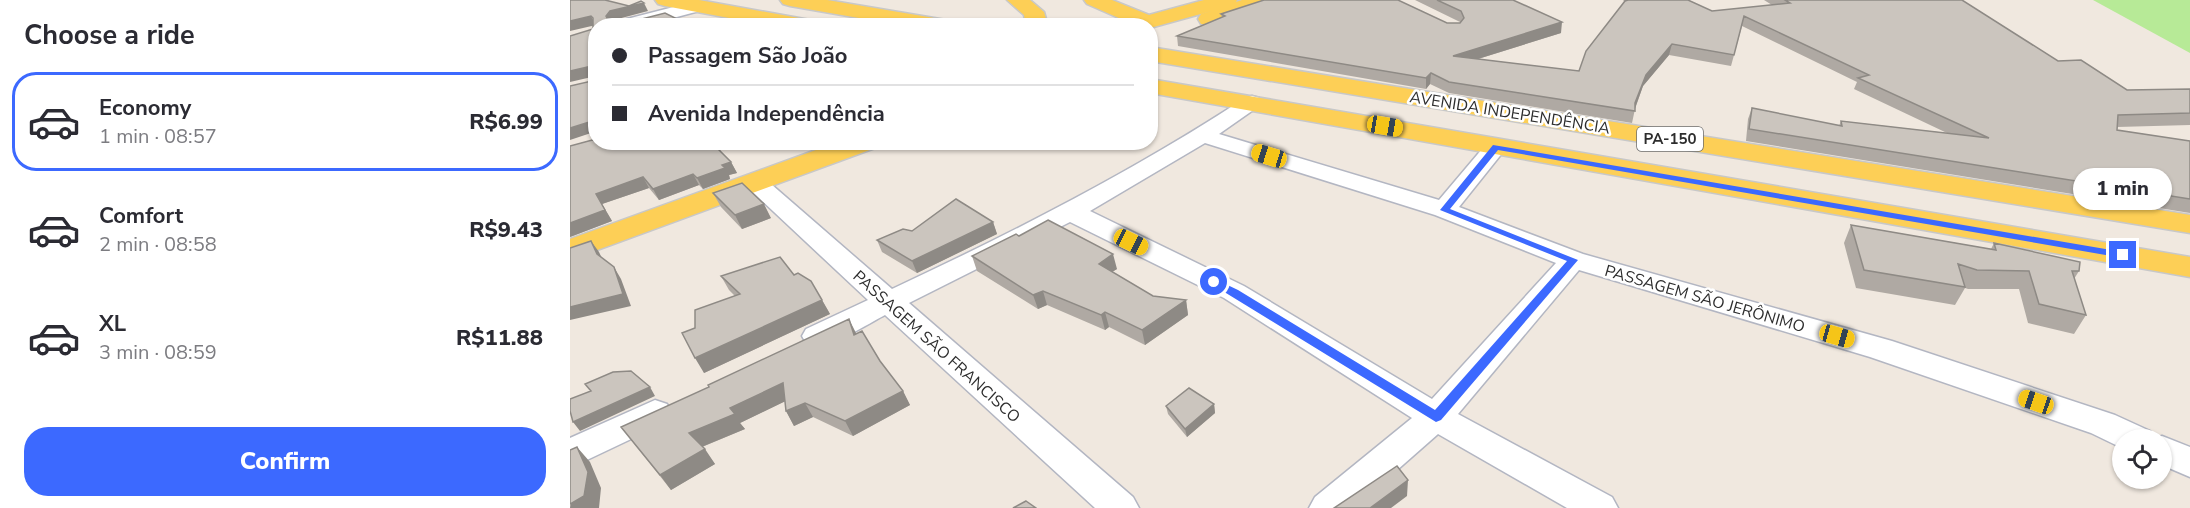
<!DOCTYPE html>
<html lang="en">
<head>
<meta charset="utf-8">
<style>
  :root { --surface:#fff; --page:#f7f7f7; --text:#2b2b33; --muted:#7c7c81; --line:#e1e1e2; --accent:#3c69ff }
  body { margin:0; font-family:"Nunito Sans",sans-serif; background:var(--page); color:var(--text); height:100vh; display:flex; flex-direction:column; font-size:22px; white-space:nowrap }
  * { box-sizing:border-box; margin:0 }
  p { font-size:20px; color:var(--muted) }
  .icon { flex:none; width:33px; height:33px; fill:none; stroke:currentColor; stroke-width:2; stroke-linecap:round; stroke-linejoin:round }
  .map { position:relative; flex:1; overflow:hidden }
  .drawer { display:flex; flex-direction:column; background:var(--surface); width:570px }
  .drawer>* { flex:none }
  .guide { position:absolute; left:18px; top:18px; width:570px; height:132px; border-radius:24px; box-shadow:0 2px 4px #0004; display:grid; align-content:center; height:132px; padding:0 24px; background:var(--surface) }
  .controls { position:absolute; left:1542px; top:429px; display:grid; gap:12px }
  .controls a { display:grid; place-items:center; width:60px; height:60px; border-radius:50%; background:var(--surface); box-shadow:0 2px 4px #0004; font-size:30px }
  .end { position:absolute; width:27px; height:27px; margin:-14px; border:8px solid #3c69ff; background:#fff; box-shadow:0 0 0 3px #fff }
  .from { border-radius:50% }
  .bubble { position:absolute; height:42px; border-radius:21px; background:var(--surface); box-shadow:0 2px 4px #0004; font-size:20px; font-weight:800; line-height:42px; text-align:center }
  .car { position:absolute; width:18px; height:36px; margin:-18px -9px; border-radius:8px; box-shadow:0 0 4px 2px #0007; background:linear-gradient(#f5c518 24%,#345 0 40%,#f5c518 0 76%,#345 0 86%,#f5c518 0) }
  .guide b { display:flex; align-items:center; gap:21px; height:57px; font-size:22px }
  .guide b+b { border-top:2px solid var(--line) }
  .guide i { width:15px; height:15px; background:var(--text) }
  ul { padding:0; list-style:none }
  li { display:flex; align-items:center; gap:18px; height:99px; margin:0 12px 9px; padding:0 12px; border:3px solid transparent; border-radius:24px }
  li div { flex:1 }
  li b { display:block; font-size:22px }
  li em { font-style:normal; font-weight:800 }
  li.on { border-color:var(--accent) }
  li>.icon { width:54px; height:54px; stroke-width:1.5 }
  h2 { padding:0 24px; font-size:27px; line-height:72px }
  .primary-button { display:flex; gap:12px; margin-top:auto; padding:12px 24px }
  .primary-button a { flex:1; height:69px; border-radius:24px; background:var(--accent); color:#fff; font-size:24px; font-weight:800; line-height:69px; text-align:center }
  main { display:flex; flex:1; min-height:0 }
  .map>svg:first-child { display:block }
</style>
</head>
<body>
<main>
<section class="drawer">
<h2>Choose a ride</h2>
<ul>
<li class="on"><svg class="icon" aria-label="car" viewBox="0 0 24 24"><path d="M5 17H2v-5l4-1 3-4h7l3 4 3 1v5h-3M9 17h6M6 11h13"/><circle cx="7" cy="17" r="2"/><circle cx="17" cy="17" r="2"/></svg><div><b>Economy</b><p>1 min · 08:57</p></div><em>R$6.99</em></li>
<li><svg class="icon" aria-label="car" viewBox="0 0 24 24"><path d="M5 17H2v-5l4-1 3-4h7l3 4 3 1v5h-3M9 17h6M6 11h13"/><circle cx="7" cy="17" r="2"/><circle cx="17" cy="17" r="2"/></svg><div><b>Comfort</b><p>2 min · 08:58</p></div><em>R$9.43</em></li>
<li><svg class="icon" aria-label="car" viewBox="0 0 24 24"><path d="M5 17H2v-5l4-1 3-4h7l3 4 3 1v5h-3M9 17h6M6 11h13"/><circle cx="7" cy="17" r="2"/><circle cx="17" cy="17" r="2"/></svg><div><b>XL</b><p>3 min · 08:59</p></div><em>R$11.88</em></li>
</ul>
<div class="primary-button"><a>Confirm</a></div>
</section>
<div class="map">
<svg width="1620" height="508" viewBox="0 0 1620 508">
  <rect width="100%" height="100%" fill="#f0e8df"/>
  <!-- green -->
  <path fill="#b7ea97" d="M1523 0H1620V53Z"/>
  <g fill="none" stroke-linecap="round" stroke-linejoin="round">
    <defs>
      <path id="minor" d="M127 1 133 2 135 6 133 10 73 26H43L45 22Z
        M682 96 689 98 692 102 689 106 649 134 869 200 918 142 926 140 934 142 937 147 889 207 1013 254 1322 341 1545 415 1580 431 1585 439 1592 436 1620 447V477L1592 465V440H1552V448L1521 433 1300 357 1009 270 888 414 1042 497 1048 508H997L868 434 784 508H739L745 497 842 418 654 298 500 222 339 303 563 497 569 508H525L315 315C294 326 259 350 236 343L232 336 236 329 298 300 173 183 176 178 185 176 194 178 322 289C444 232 562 172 675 98ZM635 143 865 215 986 263 862 399 674 286 520 211Z
        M85 400 97 404 102 413 97 422 0 468V438Z"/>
      <path id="major" d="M85 0H129L240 20 248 21 250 26H202L95 6 88 4Z
        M210 0H257L376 20 384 21 386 26H335L220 6 213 4Z
        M437 0H460L474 12 478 26H456L454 15Z
        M514 0H542L579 15 634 0H667L666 2 672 0H701L698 4 639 25 631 24 628 19 631 14 645 10 580 28V26H567L517 4Z
        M580 47 1620 215V233L580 61Z
        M580 79 1620 257V277L580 93Z
        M268 142H308L305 148 0 260V239Z"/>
    </defs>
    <!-- minor casing -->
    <use href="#minor" stroke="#b3b6c2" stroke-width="3"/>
    <!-- major casing -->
    <use href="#major" stroke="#c8c8c8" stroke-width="3"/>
    <!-- minor -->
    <use href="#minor" fill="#fff" fill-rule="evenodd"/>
    <!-- major -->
    <use href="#major" fill="#fdcf56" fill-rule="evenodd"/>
  </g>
  <!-- wall -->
  <path fill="#afa9a3" d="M845 0H943L991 33 908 59 1009 71 1055 2 1053 0H1118L1142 11 1202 5 1194 0H1392L1488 61 1557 90 1620 89V125L1547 127V130L1620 141V213L1176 141 1178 119 1182 108 1269 126 1271 121 1377 133 1284 89 1287 82 1172 26 1161 66 1099 55 1073 86 1065 109 1062 123 879 93 860 84 856 89 608 46 607 36 652 17 651 14 877 23H890V22Z
    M26 142H176L149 150 161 162 167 173 159 175 160 179 133 189 129 185 89 200 79 188 32 204 42 221 0 237Z
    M143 193 201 218 172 229 151 207Z
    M423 222 427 234 347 273 312 252 307 240 342 231Z
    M1281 225 1421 249 1424 243 1509 271 1504 279 1516 315 1504 334 1458 323 1449 289H1398L1395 288 1385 305 1286 288 1274 243Z
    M449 236 547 269 542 272 583 296 616 300 618 315 575 345 539 327 535 330 477 305 468 309 407 271 402 256Z
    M224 275 252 300 260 314 134 373 125 328 165 296 159 290 151 276Z
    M286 334 310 361 333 391 340 405 283 436 243 417 224 426 216 411 215 401 170 423 175 429 132 447 145 464 101 490 51 427Z
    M644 404 645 413 617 437 598 414 596 406Z"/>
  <!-- shaded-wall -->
  <path fill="#8e8a85" d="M74 3 78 11 44 20 41 25 36 16 40 11Z
    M21 16 26 25 0 31V21Z
    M109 20 112 26H92Z
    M992 22 991 33 882 67 883 56Z
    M1102 44 1099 55 1073 86 1064 111 1065 103 1076 75Z
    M22 66 26 76 0 82V71Z
    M861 73 860 84 856 89V78Z
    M19 122 24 130H22L24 132 0 140V128Z
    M141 142H176L145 152Z
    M161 162 167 173 159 175 160 179 133 189 127 178 152 165Z
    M123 174 129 185 89 200 83 189Z
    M73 177 79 188 32 204 42 221 0 237V223L26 194Z
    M194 204 201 218 172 229 165 215Z
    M423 222 427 234 347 273 342 261Z
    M21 241 29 252 35 265 27 254Z
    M543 254 547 269 532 278 529 264Z
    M44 267 51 279 61 306 0 320V307Z
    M473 291 477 305 468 309 463 295Z
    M252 300 260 314 134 373 125 358Z
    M616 300 618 315 575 345 572 330Z
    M535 312 539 327 535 330 531 315Z
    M279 319 286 333 291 349 284 335Z
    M213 383 222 398 170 423 175 429 129 448 119 433 160 408Z
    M80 387 85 396 10 431 3 422Z
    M333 391 340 405 283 436 275 421Z
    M235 403 243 417 224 426 216 411Z
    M644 404 645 413 617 437 615 429Z
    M7 447 20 462 31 488 29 508H0Z
    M135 449 145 464 101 490 90 475Z
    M838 480 837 496 821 508H800Z"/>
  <!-- building -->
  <path fill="#cbc5be" stroke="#8e8a85" stroke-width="1.5" d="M0 0H35L59 6 71 1 74 3 40 11 36 16 38 20H68L95 13 109 20 92 26H26V130H22V124L19 122 0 128V86L22 81V66L0 71V36L23 29V18L21 16 0 21Z
    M694 0H828L877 23H890L894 18 891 11 867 0H943L992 22 883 56 1009 71 1016 51 1055 1 1058 0H1118L1142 11 1220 3 1215 0H1392L1488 61 1511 60 1557 90 1620 89V113L1548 115 1547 130 1620 141V199L1179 129 1182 108 1272 126 1271 121 1419 138 1288 78 1299 75 1174 16 1164 55 1102 44 1076 75 1065 103V111L879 82 861 73 856 78 607 36 655 16 651 14Z
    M26 139V142H141L161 162 152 165 155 168 127 178 123 174 83 189 73 177 26 194 35 210 0 223V146Z
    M172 183 194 204 165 215 143 193Z
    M386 199 423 222 342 261 307 240 333 229 342 231Z
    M478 220 543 254 529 264 583 296 616 300 572 330 535 312 531 315 473 291 463 295 402 256 446 234 449 236Z
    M1281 225 1426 250 1424 243 1510 262 1509 271H1502L1516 315 1469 304 1459 271 1407 270 1388 264 1395 287 1294 270Z
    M21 241 27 254 44 267 53 294 0 307V248Z
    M210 257 224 275 228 273 241 281 252 300 125 358 112 333 125 328V310L170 294 151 276Z
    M279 319 284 335 292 331 310 361 333 391 275 421 235 403 216 411 213 383 160 408 165 414 119 433 135 449 90 475 51 427 139 387 138 385Z
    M61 371 80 387 3 422 0 411V399L21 391 15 384 43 372Z
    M619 388 644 404 615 429 596 406Z
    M7 447 18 472 14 496 0 504V450Z
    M827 466 838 480 800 508H764Z
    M456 501 466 508H443Z"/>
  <!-- route -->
  <path fill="#3c69ff" d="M923 145 1553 252 1558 255 1553 258 928 150 880 209 1008 260 871 420 866 422 638 282 640 280H647L668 290 865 410 997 261 870 210Z"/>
  <g text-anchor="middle" stroke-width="5" stroke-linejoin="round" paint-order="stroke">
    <!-- shield labels -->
    <rect fill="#fff" stroke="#6c6c6c" stroke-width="1.5" x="1067" y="127" width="66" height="24" rx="4.5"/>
    <g font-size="15" font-weight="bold" fill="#2d2d2d">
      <text x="1100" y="144">PA-150</text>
    </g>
    <!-- street labels -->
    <g font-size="16" fill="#2d2d2d" stroke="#fff">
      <text transform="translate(940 112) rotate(9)" y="6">AVENIDA INDEPENDÊNCIA</text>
      <text transform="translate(1135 298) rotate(16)" y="6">PASSAGEM SÃO JERÔNIMO</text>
      <text transform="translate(367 346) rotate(42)" y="6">PASSAGEM SÃO FRANCISCO</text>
    </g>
  </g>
</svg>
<div class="controls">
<a><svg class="icon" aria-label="locate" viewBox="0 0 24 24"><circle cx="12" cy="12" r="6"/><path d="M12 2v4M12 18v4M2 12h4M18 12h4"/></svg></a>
</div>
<i class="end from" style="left:644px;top:282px"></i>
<i class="end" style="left:1553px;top:255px"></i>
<div class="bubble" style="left:1503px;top:168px;width:99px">1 min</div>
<i class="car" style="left:815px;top:126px;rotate:100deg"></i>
<i class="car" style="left:699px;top:156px;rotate:287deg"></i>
<i class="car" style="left:561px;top:242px;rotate:116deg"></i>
<i class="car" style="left:1267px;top:336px;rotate:106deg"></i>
<i class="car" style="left:1466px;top:402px;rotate:289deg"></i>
<div class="guide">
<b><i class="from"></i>Passagem São João</b>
<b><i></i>Avenida Independência</b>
</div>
</div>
</main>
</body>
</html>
